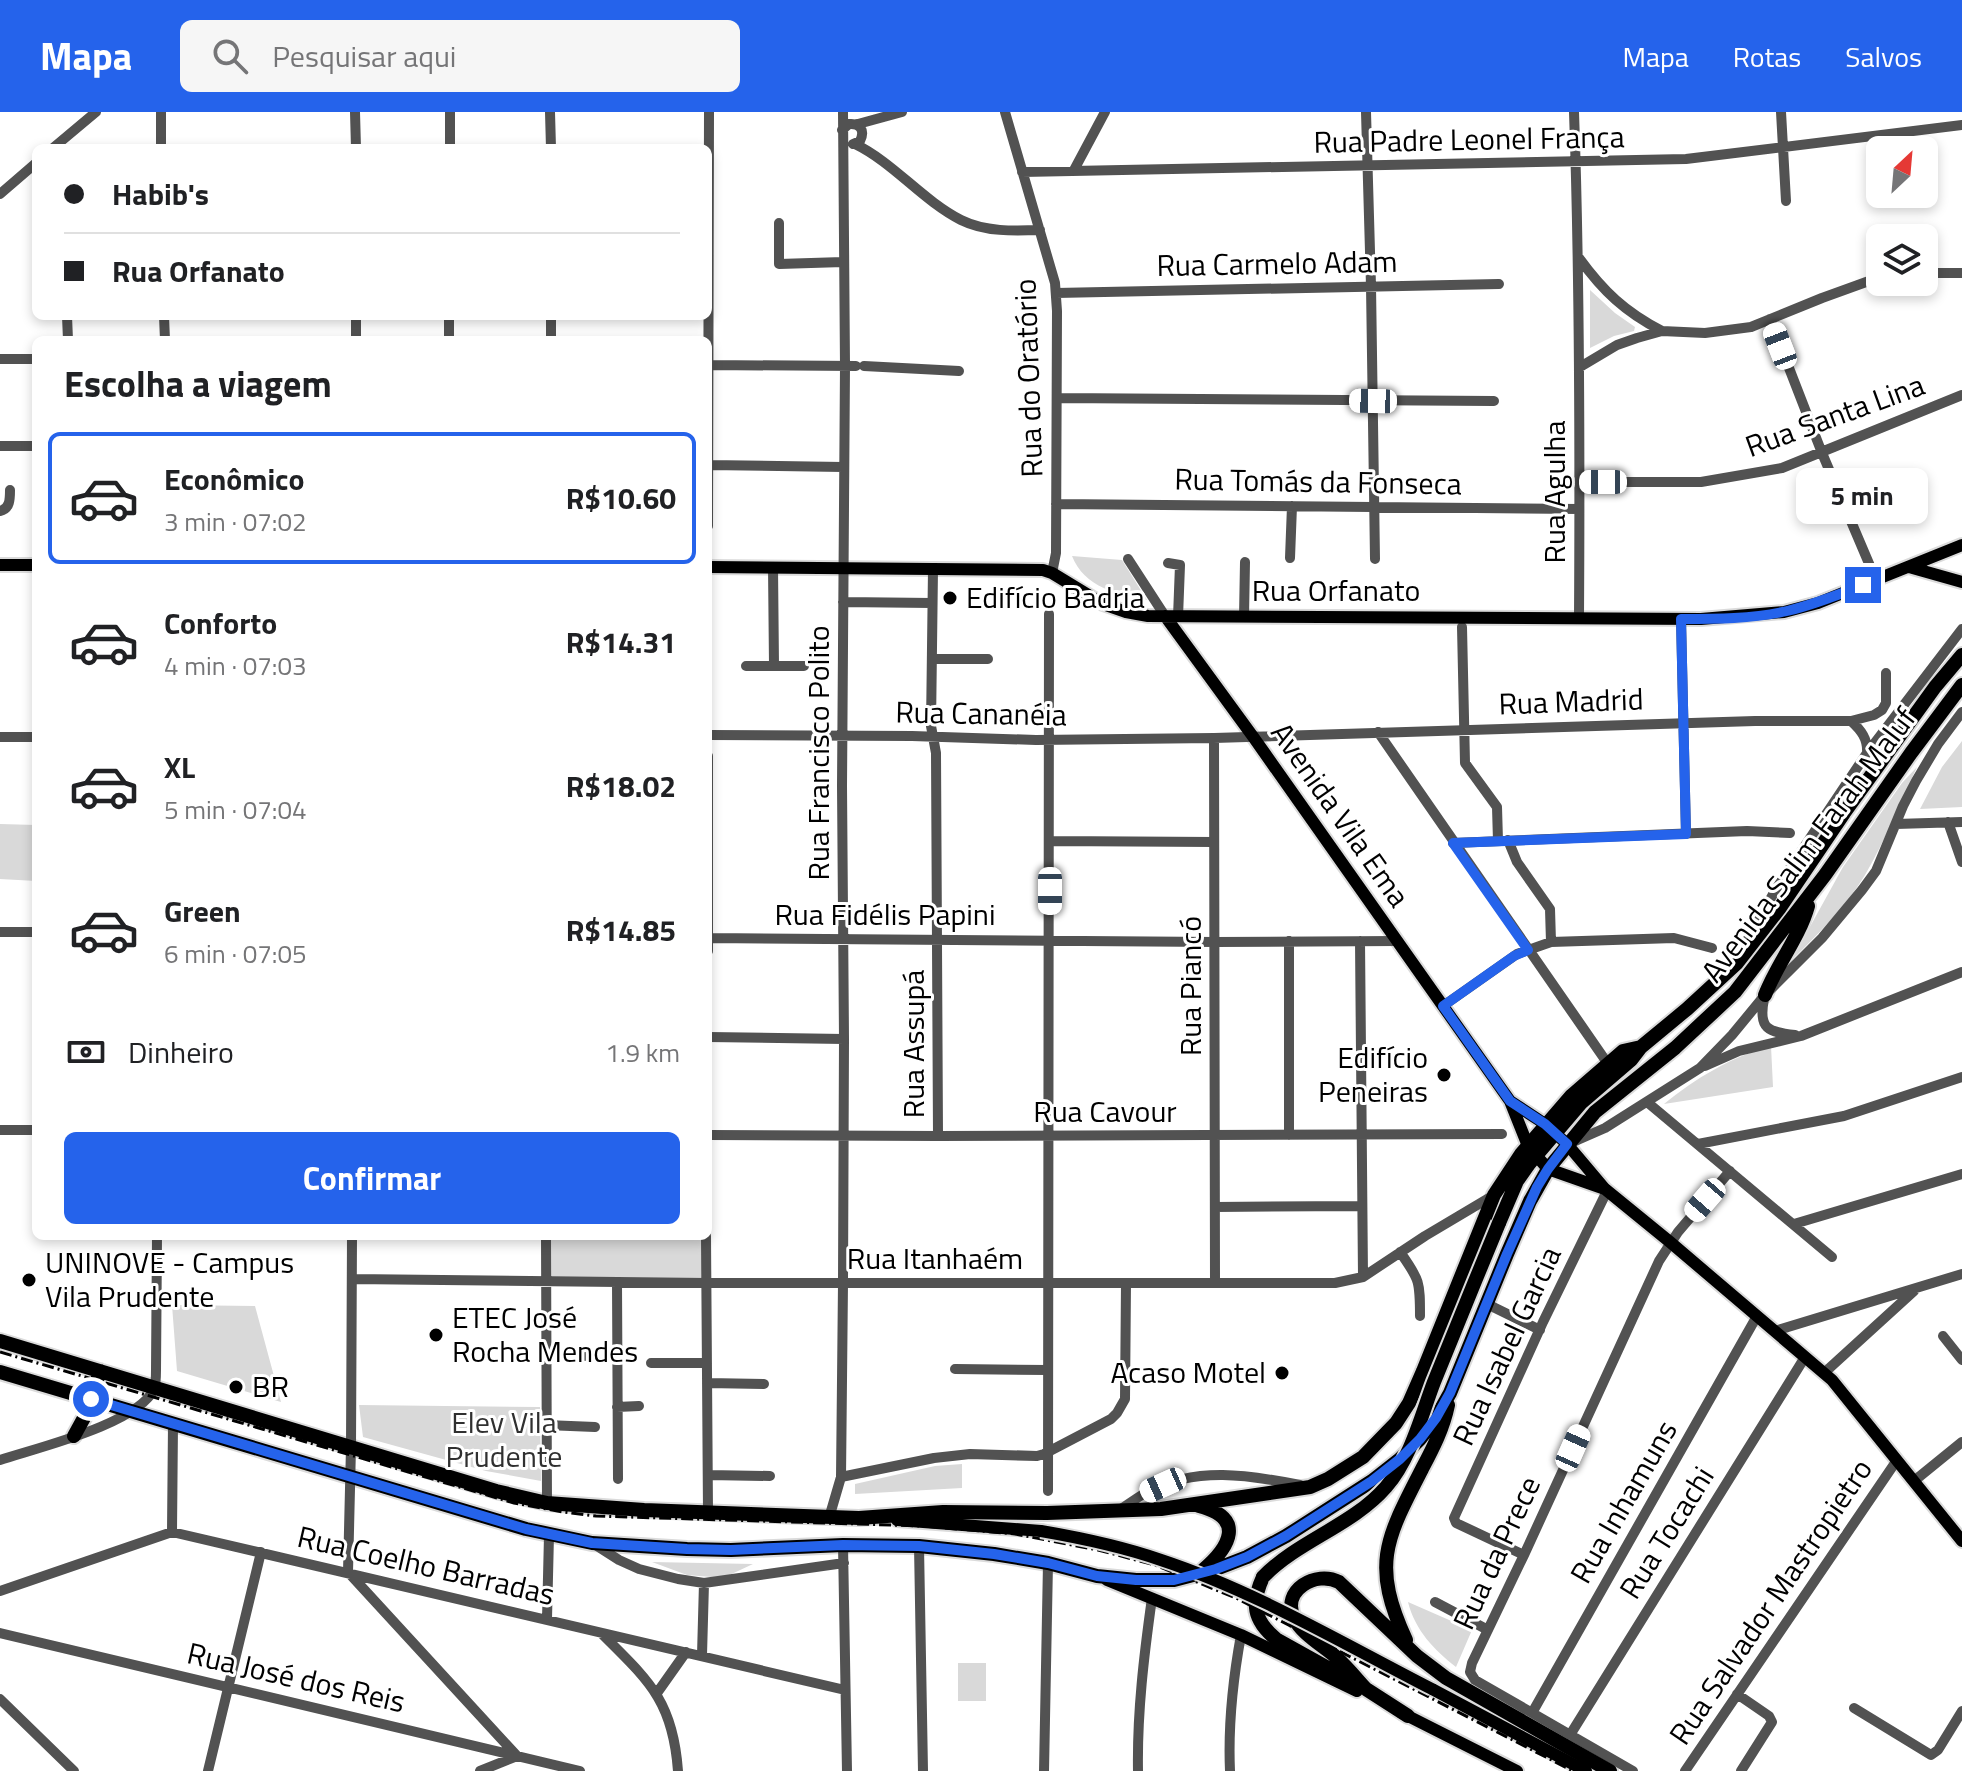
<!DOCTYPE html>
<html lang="pt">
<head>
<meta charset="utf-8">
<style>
  :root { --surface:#fff; --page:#f6f6f6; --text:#202124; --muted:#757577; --line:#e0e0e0; --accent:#2563eb }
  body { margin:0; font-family:"Titillium Web",sans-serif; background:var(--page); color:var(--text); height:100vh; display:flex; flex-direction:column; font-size:30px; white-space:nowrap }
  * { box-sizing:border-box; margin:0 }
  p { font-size:26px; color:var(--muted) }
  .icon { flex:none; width:44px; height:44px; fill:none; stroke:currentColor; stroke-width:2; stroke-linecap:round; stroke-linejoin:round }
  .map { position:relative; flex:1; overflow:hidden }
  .details { position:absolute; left:32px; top:224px; width:680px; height:904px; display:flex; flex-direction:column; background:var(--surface); border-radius:12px; box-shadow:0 4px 12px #0003 }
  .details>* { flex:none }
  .guide { position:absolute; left:32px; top:32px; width:680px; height:176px; border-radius:12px; box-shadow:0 4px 12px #0003; display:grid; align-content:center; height:176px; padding:0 32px; background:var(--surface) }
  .needle { width:52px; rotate:26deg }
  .controls { position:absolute; left:1866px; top:24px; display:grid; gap:16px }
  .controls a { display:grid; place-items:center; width:72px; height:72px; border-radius:12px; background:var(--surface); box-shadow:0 4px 12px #0003; font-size:40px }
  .end { position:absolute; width:36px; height:36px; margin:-18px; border:10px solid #2563eb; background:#fff; box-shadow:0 0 0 4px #fff }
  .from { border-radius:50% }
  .bubble { position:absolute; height:56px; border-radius:12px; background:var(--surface); box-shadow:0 4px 12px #0003; font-size:26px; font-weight:700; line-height:56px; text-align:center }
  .car { position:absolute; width:24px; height:48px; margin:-24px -12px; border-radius:10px; box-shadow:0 0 6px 2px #0007; background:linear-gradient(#fff 24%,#345 0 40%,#fff 0 76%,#345 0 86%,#fff 0) }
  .guide b { display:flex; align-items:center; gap:28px; height:76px; font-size:30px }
  .guide b+b { border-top:2px solid var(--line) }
  .guide i { width:20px; height:20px; background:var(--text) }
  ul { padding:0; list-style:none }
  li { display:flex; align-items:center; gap:24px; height:132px; margin:0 16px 12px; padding:0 16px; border:4px solid transparent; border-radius:12px }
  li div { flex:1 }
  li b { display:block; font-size:30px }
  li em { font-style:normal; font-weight:700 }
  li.current { border-color:var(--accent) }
  li>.icon { width:72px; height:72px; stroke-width:1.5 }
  h2 { padding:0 32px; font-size:36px; line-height:96px }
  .pay { display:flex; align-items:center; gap:20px; height:88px; padding:0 32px; font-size:30px }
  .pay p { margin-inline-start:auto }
  .cta { display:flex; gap:16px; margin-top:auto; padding:16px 32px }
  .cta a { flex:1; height:92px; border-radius:12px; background:var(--accent); color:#fff; font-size:32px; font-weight:700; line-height:92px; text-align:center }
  header { display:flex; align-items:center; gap:48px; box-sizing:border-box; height:112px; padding:0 40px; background:var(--accent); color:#fff }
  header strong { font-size:38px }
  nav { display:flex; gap:44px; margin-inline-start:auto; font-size:28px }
  .search { width:560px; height:72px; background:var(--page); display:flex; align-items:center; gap:20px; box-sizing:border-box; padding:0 28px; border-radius:12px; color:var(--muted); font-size:30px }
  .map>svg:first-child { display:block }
</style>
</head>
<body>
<header>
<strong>Mapa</strong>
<div class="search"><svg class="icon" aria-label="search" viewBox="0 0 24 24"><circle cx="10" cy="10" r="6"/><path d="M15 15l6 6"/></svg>Pesquisar aqui</div>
<nav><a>Mapa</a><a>Rotas</a><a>Salvos</a></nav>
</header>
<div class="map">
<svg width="1962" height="1659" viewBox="0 0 1962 1659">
  <rect width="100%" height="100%" fill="#fff"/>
  <!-- green -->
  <path fill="#d9d9d9" d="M1590 178 1615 201 1635 215 1634 219 1614 224 1590 236Z
    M1072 444 1122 448 1147 488C1118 483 1084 475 1072 444Z
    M1962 629V695L1920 697 1942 655Z
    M1917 655C1900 691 1885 729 1865 763 1846 795 1817 823 1791 849L1843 755 1902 671Z
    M0 712 36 713V769L0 767Z
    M1771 934 1773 975 1664 992C1696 966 1731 945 1771 934Z
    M546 1124H702V1171L547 1170Z
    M172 1193 255 1194 281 1290 177 1259Z
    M359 1293 540 1295 541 1369 486 1359 363 1325Z
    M962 1352V1376L855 1382V1372L935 1354Z
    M652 1450 753 1452 723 1466 687 1463Z
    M1408 1490 1472 1518 1456 1555C1434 1538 1415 1518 1408 1490Z
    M958 1551H986V1589H958Z"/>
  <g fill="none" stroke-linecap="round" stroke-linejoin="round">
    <defs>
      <path id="major" d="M0 453H36
        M708 455 1043 458 1052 461 1103 492 1126 500 1148 504 1701 507 1784 500 1818 491 1962 433
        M1909 455 1962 470
        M1165 504 1254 626 1510 989 1528 1034 1548 1057 1605 1077
        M1510 989 1545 1012 1567 1032 1605 1077 1670 1130 1832 1268 1962 1429
        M897 1408 1041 1419
        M1107 1468 1241 1523 1357 1579
        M1432 1577 1586 1659
        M1402 1601 1517 1659"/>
      <path id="highway" d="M1765 883C1777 852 1799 826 1808 794
        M1499 1111 1517 1069 1529 1052 1581 991 1631 948 1641 935
        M0 1229 496 1379 547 1391 644 1398 859 1406 943 1400 1047 1401 1161 1397 1310 1375 1328 1367 1363 1345 1396 1311 1409 1291 1423 1259 1494 1083 1521 1042 1571 984 1623 939 1641 935 1687 897 1737 851 1779 797 1844 701 1935 575 1962 543
        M0 1260 526 1417 592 1431 687 1437 731 1438 843 1433 919 1434 994 1442 1048 1451 1097 1464 1136 1468H1174L1216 1457 1247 1445 1286 1424 1372 1369 1400 1347 1420 1327 1436 1306 1450 1281 1507 1142 1530 1089 1548 1057 1595 1000 1675 936 1735 880 1825 763 1911 641 1962 573
        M74 1324 85 1304 100 1259
        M1199 1394C1246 1406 1230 1435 1203 1458
        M1263 1465C1251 1491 1253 1508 1276 1527L1366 1577 1408 1604
        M1406 1528C1371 1452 1386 1427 1422 1357 1433 1336 1443 1317 1448 1293
        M1366 1577C1356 1566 1347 1555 1336 1545 1322 1533 1302 1522 1294 1506 1281 1478 1316 1458 1339 1470L1417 1544 1446 1566 1610 1659"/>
    </defs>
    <!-- major casing -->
    <use href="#major" stroke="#dbdbdb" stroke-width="16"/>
    <!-- highway casing -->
    <use href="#highway" stroke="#dbdbdb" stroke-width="18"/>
    <!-- minor -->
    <path stroke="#525252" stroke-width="10" d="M161 0V36
      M355 0 356 36
      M550 0 551 36
      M1005 0 1055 171 1057 199 1056 441 1052 461
      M1366 0 1371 174 1375 447
      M1574 0C1580 169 1580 337 1579 506
      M1781 0 1786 89
      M858 12 902 0
      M842 18 849 12C861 11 865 19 860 29L853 32
      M855 32C894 51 922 88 961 108 985 120 1014 119 1040 118
      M53 36 96 0
      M450 36V0
      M1074 58 1105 0
      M1022 60 1686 47 1962 13
      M0 82 36 51
      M779 111V152L843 150
      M1579 146C1603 179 1625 200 1662 219
      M1924 161H1962
      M1056 181 1499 172
      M67 204 68 228
      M164 204 165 228
      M356 204V228
      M551 204V228
      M1770 207 1822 341 1876 468
      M449 228V204
      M0 247H36
      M708 253 856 254
      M864 254 959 259
      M1580 255 1617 233 1637 226 1662 219 1705 221 1751 215 1822 186 1880 165
      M1057 286 1494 289
      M0 334H36
      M708 353 843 355
      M1579 370H1701L1782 356 1962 283
      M1056 392 1579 397
      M0 399C10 397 10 387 10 378
      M708 414 709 0
      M1290 446 1292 394
      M1128 447 1165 504
      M1168 451 1180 453 1178 505
      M773 455 774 554
      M933 457 931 614 936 641 938 1024
      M843 490 932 491
      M1244 505 1245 450
      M1681 507 1686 722
      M1462 515 1465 651 1497 695 1498 729
      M932 547H988
      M746 554H804
      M1851 609C1861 618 1868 627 1867 641
      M1378 620 1608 952
      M708 623 912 624 1036 628 1214 626 1755 609H1851L1874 603 1882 598 1886 591V561
      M0 625H36
      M1214 626 1215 1170
      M708 644V839
      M1948 710 1962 750
      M1896 712 1962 710
      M1508 728 1517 750 1550 797 1551 830
      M1050 729 1214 730
      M1453 731 1747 719 1790 721
      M0 820H36
      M708 826 1215 830 1397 829
      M1360 829 1363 1165
      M1744 834 1776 777 1867 641 1962 517
      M1764 887C1758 917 1768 920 1795 923
      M1443 894 1517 842 1551 830 1674 826 1712 836
      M708 925 844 927
      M1705 954 1739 939 1801 924 1962 860
      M1647 990 1832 1145
      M0 1018H36
      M708 1023 938 1024 1502 1022
      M1289 1023V829
      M1573 1030 1605 1016 1700 956 1732 923 1765 883 1822 826 1862 778 1876 759 1903 694 1916 669 1938 632 1962 600
      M1698 1032 1844 1004 1962 965
      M1215 1095 1361 1094
      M1794 1112 1962 1062
      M546 1124 547 1391
      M706 1124 708 1400
      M1400 1140C1420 1168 1420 1170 1420 1204
      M352 1167 706 1171H1335L1363 1165 1425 1124 1494 1083
      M617 1171 618 1367
      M1487 1192 1540 1218
      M1775 1219 1962 1162
      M1943 1224 1962 1248
      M546 1243 595 1244
      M651 1251H707
      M955 1257 1048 1258
      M1824 1261 1914 1179
      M707 1271 764 1272
      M617 1295 639 1294
      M546 1313 595 1315
      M0 1348C36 1336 138 1312 154 1277 156 1272 156 1264 156 1258L157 1124
      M708 1363 770 1364
      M841 1365 934 1346 970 1342 1037 1344 1044 1342 1111 1307 1117 1301 1125 1287 1126 1171
      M1914 1369 1962 1330
      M1048 1379 1049 502
      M1121 1397C1130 1391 1138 1385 1147 1380 1196 1354 1249 1363 1300 1373
      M829 1406 841 1365 843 1171 844 927 842 674 845 254 843 0
      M172 1420 173 1312
      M594 1432 619 1448 639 1457 678 1467 704 1471 844 1451
      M843 1433 847 1659
      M919 1434 923 1659
      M1524 1443 1456 1411 1454 1406 1543 1210 1607 1079
      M348 1460 351 1335 352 1124
      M348 1460 517 1644 480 1659
      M0 1479 172 1420 845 1578
      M1435 1490 1488 1518
      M547 1507 549 1423
      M0 1521 580 1659
      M601 1521C648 1568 673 1588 678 1659
      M702 1543 704 1471
      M657 1581 686 1540
      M1737 1582 1769 1604 1772 1610 1741 1659
      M0 1587 74 1659
      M1854 1596 1931 1643 1938 1638 1962 1599
      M1532 1601 1757 1204
      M1570 1623 1805 1245
      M208 1659 261 1440
      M1044 1659 1048 1451
      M1138 1659C1137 1601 1144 1543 1152 1486
      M1230 1659C1228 1614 1233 1567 1241 1523
      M1633 1659 1475 1568 1470 1560 1472 1551 1524 1443 1659 1149 1678 1120 1730 1059
      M1685 1659 1897 1348"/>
    <!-- major -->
    <use href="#major" stroke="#000" stroke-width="12"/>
    <!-- highway -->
    <use href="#highway" stroke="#000" stroke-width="14"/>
    <!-- rail -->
    <path stroke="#000" stroke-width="3" stroke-dasharray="12 4 2 4" stroke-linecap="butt" d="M0 1240 514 1391 563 1400 596 1404 923 1414 1015 1422 1098 1438 1155 1453 1236 1486 1573 1659"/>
    <defs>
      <path id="major-bridge" d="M1041 1419C1082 1426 1121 1434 1161 1448 1255 1479 1344 1532 1432 1577"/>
      <path id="highway-bridge" d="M1263 1465C1299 1428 1352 1414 1386 1375 1411 1346 1421 1304 1434 1270 1456 1216 1477 1164 1499 1111"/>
    </defs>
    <!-- major-bridge casing -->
    <use href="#major-bridge" stroke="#dbdbdb" stroke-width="16" stroke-linecap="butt"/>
    <!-- highway-bridge casing -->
    <use href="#highway-bridge" stroke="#dbdbdb" stroke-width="18" stroke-linecap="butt"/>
    <!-- major-bridge -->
    <use href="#major-bridge" stroke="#000" stroke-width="12"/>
    <!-- highway-bridge -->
    <use href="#highway-bridge" stroke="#000" stroke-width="14"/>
  </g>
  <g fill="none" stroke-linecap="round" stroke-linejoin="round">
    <!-- route -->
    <path stroke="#2563eb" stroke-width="10" d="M91 1287 526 1417 592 1431 687 1437 731 1438 843 1433 919 1434 994 1442 1048 1451 1097 1464 1136 1468H1174L1216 1457 1247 1445 1286 1424 1372 1369 1400 1347 1420 1327 1436 1306 1450 1281 1507 1142 1537 1075 1548 1057 1567 1032 1545 1012 1510 989 1443 894 1514 844 1528 838 1453 731 1686 722 1681 507C1715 507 1753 507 1787 499 1813 493 1838 483 1863 473"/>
  </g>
  <!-- markers -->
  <g fill="#000" stroke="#fff" stroke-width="3">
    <circle cx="950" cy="486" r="8"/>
    <circle cx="1444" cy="963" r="8"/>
    <circle cx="29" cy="1168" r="8"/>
    <circle cx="436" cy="1223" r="8"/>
    <circle cx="1282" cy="1261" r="8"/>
    <circle cx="236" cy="1275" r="8"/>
  </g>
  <g text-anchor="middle" stroke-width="6" stroke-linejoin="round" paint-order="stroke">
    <!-- street labels -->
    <g font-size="30" fill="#000" stroke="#fff">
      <text transform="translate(1469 28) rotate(-1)" y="10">Rua Padre Leonel França</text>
      <text transform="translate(1277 152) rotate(-1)" y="10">Rua Carmelo Adam</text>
      <text transform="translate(1029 266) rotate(-92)" y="10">Rua do Oratório</text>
      <text transform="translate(1835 304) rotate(-20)" y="10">Rua Santa Lina</text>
      <text transform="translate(1318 370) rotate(1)" y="10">Rua Tomás da Fonseca</text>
      <text transform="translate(1555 380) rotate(-90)" y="10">Rua Agulha</text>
      <text x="1336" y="489">Rua Orfanato</text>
      <text transform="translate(1571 590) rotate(-2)" y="10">Rua Madrid</text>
      <text transform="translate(981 602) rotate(1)" y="10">Rua Cananéia</text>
      <text transform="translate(819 641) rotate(-90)" y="10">Rua Francisco Polito</text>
      <text transform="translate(1340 703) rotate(55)" y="10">Avenida Vila Ema</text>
      <text transform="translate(1809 733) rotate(-53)" y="10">Avenida Salim Farah Maluf</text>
      <text x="885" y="813">Rua Fidélis Papini</text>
      <text transform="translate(1191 874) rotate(-90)" y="10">Rua Piancó</text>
      <text transform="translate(914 932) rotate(-90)" y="10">Rua Assupá</text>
      <text x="1105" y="1010">Rua Cavour</text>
      <text x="935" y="1157">Rua Itanhaém</text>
      <text transform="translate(1507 1234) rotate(-65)" y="10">Rua Isabel Garcia</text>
      <text transform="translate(1624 1390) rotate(-60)" y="10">Rua Inhamuns</text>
      <text transform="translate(1667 1421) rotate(-58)" y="10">Rua Tocachi</text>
      <text transform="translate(1497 1441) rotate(-65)" y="10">Rua da Prece</text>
      <text transform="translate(426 1454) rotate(13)" y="10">Rua Coelho Barradas</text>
      <text transform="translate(1771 1490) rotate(-56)" y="10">Rua Salvador Mastropietro</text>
      <text transform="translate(296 1566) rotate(13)" y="10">Rua José dos Reis</text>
    </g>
    <!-- poi labels -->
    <g font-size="30" fill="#000" stroke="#fff" text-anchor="start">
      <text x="966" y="496">Edifício Badria</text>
      <text x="1428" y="956" text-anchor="end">Edifício<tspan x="1428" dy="34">Peneiras</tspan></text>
      <text x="45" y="1161">UNINOVE - Campus<tspan x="45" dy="34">Vila Prudente</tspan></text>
      <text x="452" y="1216">ETEC José<tspan x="452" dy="34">Rocha Mendes</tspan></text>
      <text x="1266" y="1271" text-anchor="end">Acaso Motel</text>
      <text x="252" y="1285">BR</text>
    </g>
    <!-- park labels -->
    <g font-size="30" fill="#303030" stroke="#fff">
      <text x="504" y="1321">Elev Vila<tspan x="504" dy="34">Prudente</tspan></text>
    </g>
  </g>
</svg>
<div class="controls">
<a><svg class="needle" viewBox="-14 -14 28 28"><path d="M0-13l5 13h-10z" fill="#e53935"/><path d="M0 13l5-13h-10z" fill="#757577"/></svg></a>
<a><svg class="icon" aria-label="layers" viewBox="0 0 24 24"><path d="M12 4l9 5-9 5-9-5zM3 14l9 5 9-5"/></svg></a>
</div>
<i class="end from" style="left:91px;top:1287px"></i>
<i class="end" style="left:1863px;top:473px"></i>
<div class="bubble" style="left:1796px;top:356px;width:132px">5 min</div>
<i class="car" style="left:1780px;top:234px;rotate:339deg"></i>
<i class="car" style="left:1373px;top:289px;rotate:271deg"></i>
<i class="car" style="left:1603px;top:370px;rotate:270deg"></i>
<i class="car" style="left:1050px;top:779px;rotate:180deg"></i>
<i class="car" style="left:1705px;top:1088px;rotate:221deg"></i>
<i class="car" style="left:1573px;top:1336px;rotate:24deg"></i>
<i class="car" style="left:1163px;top:1373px;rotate:246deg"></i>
<div class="guide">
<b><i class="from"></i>Habib's</b>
<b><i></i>Rua Orfanato</b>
</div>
<section class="details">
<h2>Escolha a viagem</h2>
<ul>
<li class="current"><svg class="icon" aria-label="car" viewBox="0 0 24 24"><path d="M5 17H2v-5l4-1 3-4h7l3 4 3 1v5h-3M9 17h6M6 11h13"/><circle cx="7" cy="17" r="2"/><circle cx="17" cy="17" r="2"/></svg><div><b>Econômico</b><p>3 min · 07:02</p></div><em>R$10.60</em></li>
<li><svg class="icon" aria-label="car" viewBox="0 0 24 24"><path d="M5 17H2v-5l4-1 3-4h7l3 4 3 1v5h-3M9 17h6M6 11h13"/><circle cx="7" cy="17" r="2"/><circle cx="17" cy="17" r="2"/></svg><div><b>Conforto</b><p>4 min · 07:03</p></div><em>R$14.31</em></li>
<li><svg class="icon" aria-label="car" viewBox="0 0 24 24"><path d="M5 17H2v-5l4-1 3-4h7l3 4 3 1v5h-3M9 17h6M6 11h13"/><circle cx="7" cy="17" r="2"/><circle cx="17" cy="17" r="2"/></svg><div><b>XL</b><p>5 min · 07:04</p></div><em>R$18.02</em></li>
<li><svg class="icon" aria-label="car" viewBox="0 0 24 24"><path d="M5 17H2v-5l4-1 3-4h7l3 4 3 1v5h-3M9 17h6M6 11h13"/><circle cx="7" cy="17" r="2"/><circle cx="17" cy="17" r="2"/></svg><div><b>Green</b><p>6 min · 07:05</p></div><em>R$14.85</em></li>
</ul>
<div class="pay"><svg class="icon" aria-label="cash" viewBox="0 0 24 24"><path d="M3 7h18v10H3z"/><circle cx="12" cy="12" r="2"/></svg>Dinheiro<p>1.9 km</p></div>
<div class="cta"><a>Confirmar</a></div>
</section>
</div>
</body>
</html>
